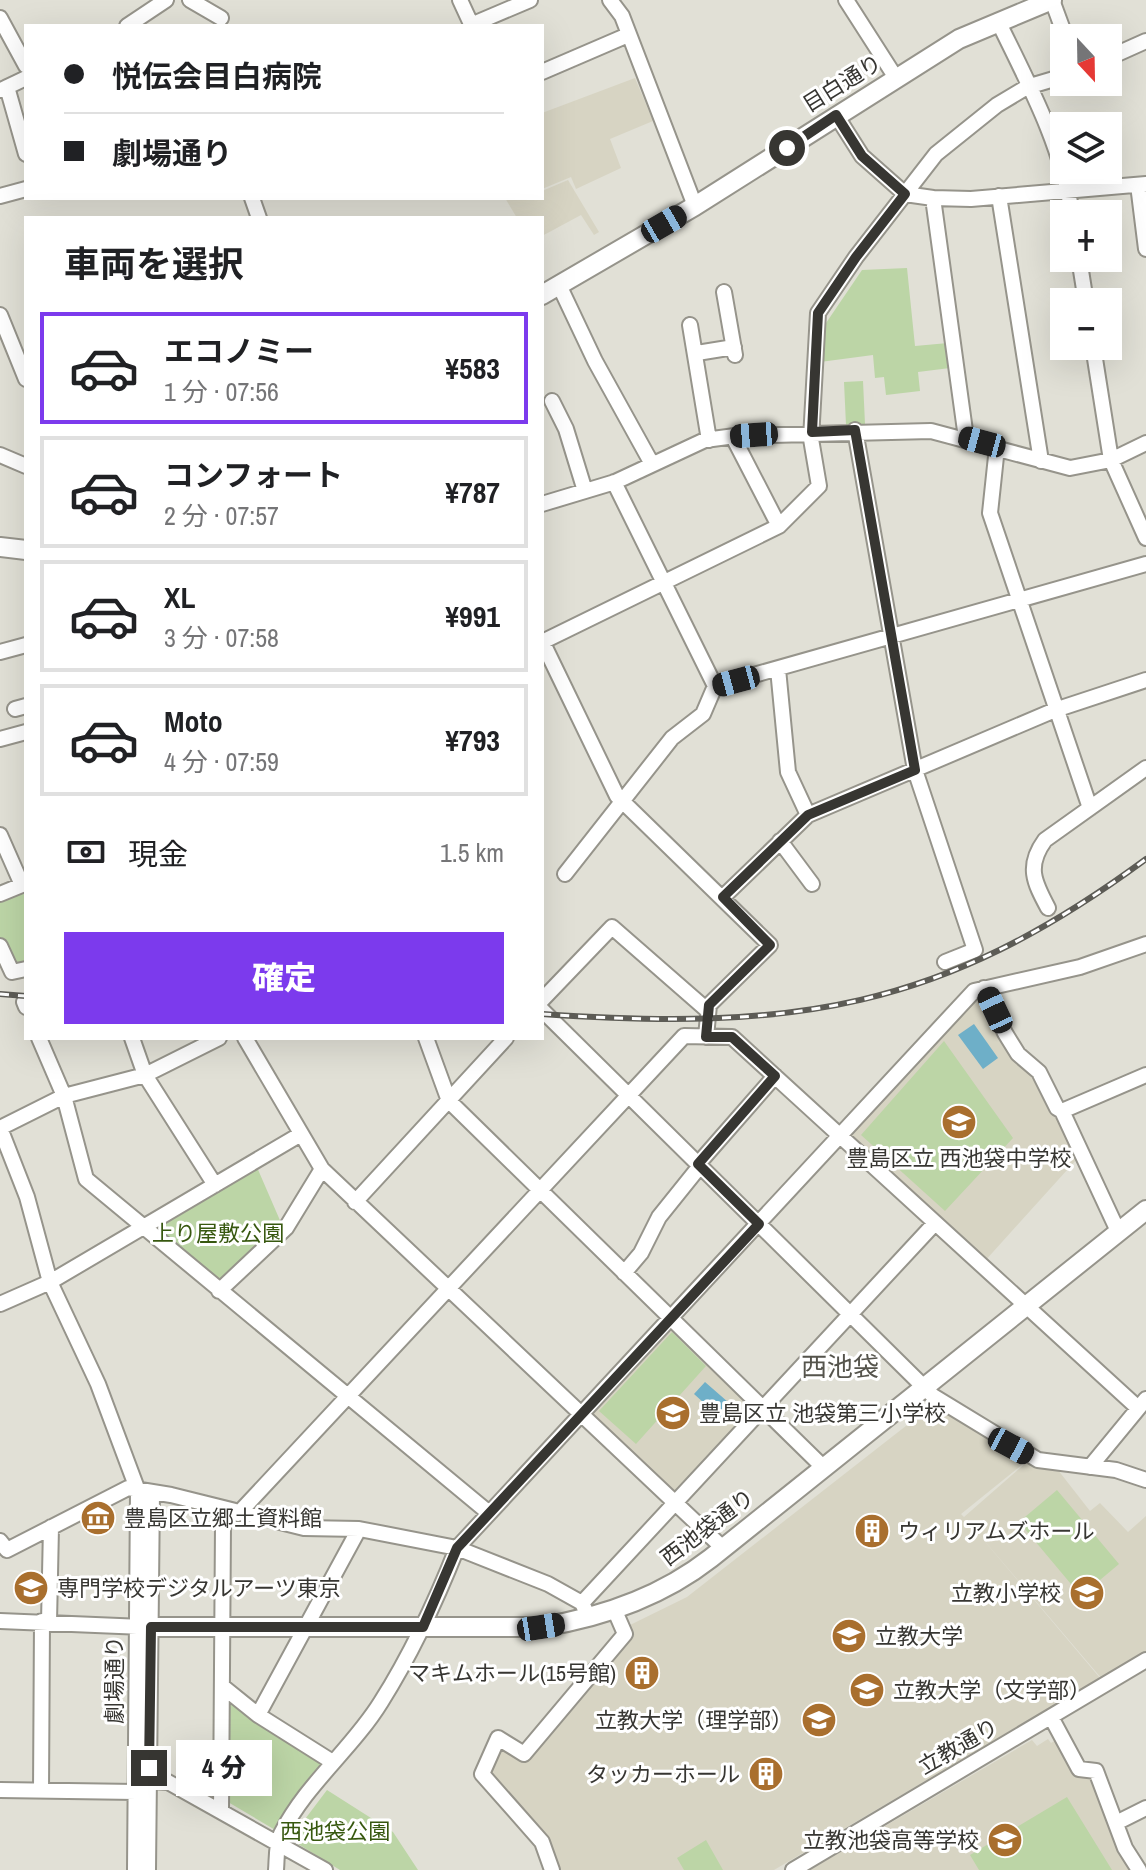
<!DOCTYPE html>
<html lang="ja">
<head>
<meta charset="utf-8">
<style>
  :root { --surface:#fff; --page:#f6f6f6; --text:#202124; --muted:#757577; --line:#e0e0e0; --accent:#7c3aed }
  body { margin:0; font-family:"Archivo Narrow","Noto Sans JP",sans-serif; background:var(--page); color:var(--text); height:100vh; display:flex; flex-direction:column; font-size:30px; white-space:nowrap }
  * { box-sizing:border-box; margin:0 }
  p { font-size:26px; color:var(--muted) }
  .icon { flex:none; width:44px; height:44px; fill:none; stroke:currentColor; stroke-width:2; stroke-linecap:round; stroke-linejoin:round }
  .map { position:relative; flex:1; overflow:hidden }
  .sheet { position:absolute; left:24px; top:216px; width:520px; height:824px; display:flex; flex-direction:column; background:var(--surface); border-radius:0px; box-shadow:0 8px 32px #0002 }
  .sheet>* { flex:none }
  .banner { position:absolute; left:24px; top:24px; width:520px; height:176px; border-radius:0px; box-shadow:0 8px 32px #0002; display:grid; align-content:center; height:176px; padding:0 40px; background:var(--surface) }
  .needle { width:52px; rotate:158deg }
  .tools { position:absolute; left:1050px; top:24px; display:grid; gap:16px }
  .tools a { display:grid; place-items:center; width:72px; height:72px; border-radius:0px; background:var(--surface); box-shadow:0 8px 32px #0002; font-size:40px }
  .end { position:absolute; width:36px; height:36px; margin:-18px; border:10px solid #373632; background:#fff; box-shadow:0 0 0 4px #fff }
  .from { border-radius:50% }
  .bubble { position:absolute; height:56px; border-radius:0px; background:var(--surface); box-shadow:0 8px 32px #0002; font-size:26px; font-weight:800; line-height:56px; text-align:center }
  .car { position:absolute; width:24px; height:48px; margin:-24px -12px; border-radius:10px; box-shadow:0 0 6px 2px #0007; background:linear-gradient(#222 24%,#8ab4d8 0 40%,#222 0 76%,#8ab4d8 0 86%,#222 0) }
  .banner b { display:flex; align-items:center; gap:28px; height:76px; font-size:30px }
  .banner b+b { border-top:2px solid var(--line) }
  .banner i { width:20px; height:20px; background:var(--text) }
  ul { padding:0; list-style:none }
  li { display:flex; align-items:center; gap:24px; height:112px; margin:0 16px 12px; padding:0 24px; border:4px solid var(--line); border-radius:0px }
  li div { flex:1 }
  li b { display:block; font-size:30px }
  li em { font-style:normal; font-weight:800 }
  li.selected { border-color:var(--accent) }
  li>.icon { width:72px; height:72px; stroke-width:1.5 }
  h2 { padding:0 40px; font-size:36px; line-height:96px }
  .pay { display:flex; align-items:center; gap:20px; height:88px; padding:0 40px; font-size:30px }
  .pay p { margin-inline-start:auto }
  .primary-button { display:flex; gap:16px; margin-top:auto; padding:16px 40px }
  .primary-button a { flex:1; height:92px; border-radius:0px; background:var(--accent); color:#fff; font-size:32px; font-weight:800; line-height:92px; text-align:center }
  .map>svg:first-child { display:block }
</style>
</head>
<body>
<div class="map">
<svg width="1146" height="1870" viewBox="0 0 1146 1870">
  <rect width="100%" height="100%" fill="#e1e0d6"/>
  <!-- built -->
  <path fill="#d7d4c3" d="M635 78 653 121 610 139 621 168 576 189 571 177 542 189V113Z
    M568 180 599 232 594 235 581 215 542 236V218H517L505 198H542V191Z
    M975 995 1052 1108 1077 1159 984 1262 846 1137Z
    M672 1323 757 1410 675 1497 589 1416Z
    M934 1404 1028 1460 961 1514 964 1517 1028 1461 1045 1469 1058 1470 1090 1511 1100 1503 1128 1532 1146 1516V1653L1102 1679 970 1524 1100 1678 774 1870H557L487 1769 500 1746 521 1759 585 1685 634 1637 630 1625 687 1597Z
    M1048 1739 1051 1743 1056 1740 1093 1775 1136 1870H810L1032 1740 1037 1746Z"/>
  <!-- green -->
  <path fill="#bcd5a6" d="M907 268 915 346 948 343 950 368 918 372 920 391 886 395 884 377 875 378 873 355 820 362 824 326 862 270Z
    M863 381 865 424 846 425 844 382Z
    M26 885V967L11 970 0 941V896Z
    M944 1041 1013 1138 945 1211 861 1135Z
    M256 1165 282 1225 217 1286 148 1230Z
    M672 1332 706 1366 636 1444 599 1411Z
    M1057 1490 1119 1564 1081 1596 1019 1522Z
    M229 1701 236 1702 326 1765 277 1831 228 1802Z
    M327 1790 393 1832 418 1870H340L290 1839Z
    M1067 1797 1112 1870H979L970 1855Z
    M706 1840 723 1870H684L677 1858Z"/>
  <!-- water -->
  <path fill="#6eafc8" d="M974 1024 998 1058 983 1069 958 1035Z
    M705 1382 736 1409 724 1421 694 1394Z"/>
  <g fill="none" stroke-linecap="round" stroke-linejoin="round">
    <defs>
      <path id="minor" d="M190 0 221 18
        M460 0 472 26
        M610 0 622 16 695 206
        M846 0 896 78
        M1052 0 1066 38
        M0 18 26 66
        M998 21C1028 83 1062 145 1072 214
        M471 25 530 0
        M127 26 166 0
        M1108 58 1146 41
        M542 72 628 35
        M7 87 26 154
        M1 90 26 78
        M836 115 862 156 905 194 933 198 966 438
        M1138 185 1146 249
        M0 196 26 189
        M999 196 1041 461
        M252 198 259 218
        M933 198 971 199 1146 184
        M1079 258 1086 302
        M559 285 595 361 652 464
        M724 292 735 355
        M0 315 26 379
        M690 325 709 440
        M1093 346 1111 460 1146 538
        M697 353 734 347
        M552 401 566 429 585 491
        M855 430 915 770 975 950 945 962
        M733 437 779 526
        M997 447 990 513 1090 808
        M0 455 26 466
        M614 482 715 686
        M542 504 615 482 705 440 735 436 931 431 1070 468 1111 460 1146 443
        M542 641 617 796 770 945 709 1005 706 1037
        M542 642 779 526 819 486 811 439 818 313 856 257 936 154 997 105 1027 87 1064 76
        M0 652 26 645
        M778 669 788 772 808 815
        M715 686 1146 564
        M15 709 26 706
        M0 739 26 732
        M0 835 22 885 0 894
        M780 841 812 884
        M565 874 672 738 703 714 715 686
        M723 897 808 815 1055 710 1146 680
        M1048 908C1034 882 1026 866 1045 840L1146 768
        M0 946 12 972 26 969
        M984 988 1005 1033 1018 1054 1039 1072 1057 1108 1062 1111 1117 1229
        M542 1000 612 927 707 1010
        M24 1002 26 1007
        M542 1010 933 1396 1038 1460 1116 1470 1146 1480
        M39 1038 64 1096 86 1179 489 1513
        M132 1038 145 1075 215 1185
        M245 1038 322 1169 724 1549
        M426 1038 449 1101 823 1467
        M1062 1111 1146 1075
        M698 1164 775 1076
        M355 1202 506 1038
        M624 1273 641 1253 659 1217 700 1166
        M219 1291 286 1228 322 1169
        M0 1304 50 1282 301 1134
        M1090 1467 1146 1399
        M238 1514 684 1036 732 1037 1138 1408
        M0 1541 7 1550 128 1488 171 1495 304 1528 359 1529 457 1548 548 1584 582 1603 589 1618
        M582 1603 935 1223
        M0 1621 143 1627
        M49 1622 51 1527
        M222 1686 258 1715 331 1761
        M258 1715 359 1529
        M1051 1717 1079 1769 1096 1771 1125 1848 1139 1870
        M0 1790 136 1792 149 1781 168 1782 325 1870
        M41 1791 42 1621
        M221 1811 223 1525 227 1511
        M1116 1823 1146 1808
        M135 1870 138 1491 98 1384 50 1282 27 1197 0 1128 64 1096 145 1075 219 1038
        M148 1870 152 1492
        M276 1870C277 1859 276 1844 281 1834 306 1784 352 1749 381 1702 412 1653 436 1601 457 1548L974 991 1080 967 1146 944
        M552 1870 542 1842 482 1774 498 1738 524 1754 625 1634 615 1611
        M793 1870 1146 1660"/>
      <path id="major" d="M542 295 695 206 959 39 1052 0
        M0 547 26 550
        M151 1627H541C604 1617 661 1597 711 1558L1146 1210"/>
    </defs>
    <!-- minor casing -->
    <use href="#minor" stroke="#96948b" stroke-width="18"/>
    <!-- major casing -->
    <use href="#major" stroke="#96948b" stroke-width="22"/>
    <!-- minor -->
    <use href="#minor" stroke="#fff" stroke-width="14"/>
    <!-- major -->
    <use href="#major" stroke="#fff" stroke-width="18"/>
    <defs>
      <path id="rail" d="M0 994 26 996
        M542 1014C792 1031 940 1011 1146 859"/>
    </defs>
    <!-- rail casing -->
    <use href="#rail" stroke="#5d5c56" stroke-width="6"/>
    <!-- rail -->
    <use href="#rail" stroke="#fff" stroke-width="3" stroke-dasharray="9" stroke-linecap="butt"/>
  </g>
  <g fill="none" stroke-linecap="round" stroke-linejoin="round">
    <!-- route -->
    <path stroke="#373632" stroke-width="10" d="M149 1768 151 1627H423L457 1548 759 1224 698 1164 775 1076 732 1037H706L709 1005 770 945 723 897 808 815 915 770 855 430 812 432 818 313 856 257 905 194 862 156 836 115 787 148"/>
  </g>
  <!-- icons -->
  <defs>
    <symbol id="school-disc" viewBox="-11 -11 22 22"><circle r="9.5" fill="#a96f2e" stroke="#fff"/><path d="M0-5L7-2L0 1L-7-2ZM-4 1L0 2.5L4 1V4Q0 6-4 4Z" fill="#fff"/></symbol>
    <symbol id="museum-disc" viewBox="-11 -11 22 22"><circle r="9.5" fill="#a96f2e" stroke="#fff"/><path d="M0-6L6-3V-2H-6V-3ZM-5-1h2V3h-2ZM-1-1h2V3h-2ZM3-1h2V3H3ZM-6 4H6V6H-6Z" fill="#fff"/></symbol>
    <symbol id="building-disc" viewBox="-11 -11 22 22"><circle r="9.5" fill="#a96f2e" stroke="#fff"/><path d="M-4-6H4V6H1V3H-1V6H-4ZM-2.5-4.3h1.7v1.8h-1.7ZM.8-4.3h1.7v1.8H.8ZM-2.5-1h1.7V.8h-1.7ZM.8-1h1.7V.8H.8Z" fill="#fff"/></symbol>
    <symbol id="university-disc" viewBox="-11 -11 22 22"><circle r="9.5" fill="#a96f2e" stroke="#fff"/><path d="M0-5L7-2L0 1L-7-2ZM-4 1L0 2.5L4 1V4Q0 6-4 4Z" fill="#fff"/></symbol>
  </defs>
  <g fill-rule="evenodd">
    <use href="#school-disc" x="939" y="1102" width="40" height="40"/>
    <use href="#school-disc" x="653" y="1393" width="40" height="40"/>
    <use href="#museum-disc" x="78" y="1498" width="40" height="40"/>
    <use href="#building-disc" x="852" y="1511" width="40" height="40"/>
    <use href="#university-disc" x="11" y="1568" width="40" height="40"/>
    <use href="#school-disc" x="1067" y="1573" width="40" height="40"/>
    <use href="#university-disc" x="829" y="1616" width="40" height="40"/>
    <use href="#building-disc" x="622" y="1653" width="40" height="40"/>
    <use href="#university-disc" x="847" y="1670" width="40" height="40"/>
    <use href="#university-disc" x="799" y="1700" width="40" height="40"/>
    <use href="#building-disc" x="746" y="1754" width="40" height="40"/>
    <use href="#school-disc" x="985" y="1820" width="40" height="40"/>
  </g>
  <g text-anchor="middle" stroke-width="6" stroke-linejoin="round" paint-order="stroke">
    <!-- street labels -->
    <g font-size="22" fill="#373632" stroke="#fff">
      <text transform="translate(842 83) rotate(-32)" y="8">目白通り</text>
      <text transform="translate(707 1527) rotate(-37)" y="8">西池袋通り</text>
      <text transform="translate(114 1680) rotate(-90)" y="8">劇場通り</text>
      <text transform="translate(958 1746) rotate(-30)" y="8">立教通り</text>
    </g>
    <!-- poi labels -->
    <g font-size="22" fill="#373632" stroke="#fff" text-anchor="start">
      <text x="959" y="1166" text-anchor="middle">豊島区立 西池袋中学校</text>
      <text x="699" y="1421">豊島区立 池袋第三小学校</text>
      <text x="124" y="1526">豊島区立郷土資料館</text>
      <text x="898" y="1539">ウィリアムズホール</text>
      <text x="57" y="1596">専門学校デジタルアーツ東京</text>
      <text x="1061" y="1601" text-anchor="end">立教小学校</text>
      <text x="875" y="1644">立教大学</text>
      <text x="616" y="1681" text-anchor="end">マキムホール(15号館)</text>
      <text x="893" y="1698">立教大学（文学部）</text>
      <text x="793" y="1728" text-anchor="end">立教大学（理学部）</text>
      <text x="740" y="1782" text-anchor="end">タッカーホール</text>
      <text x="979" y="1848" text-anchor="end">立教池袋高等学校</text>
    </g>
    <!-- park labels -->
    <g font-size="22" fill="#37580f" stroke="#fff">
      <text x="218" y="1241">上り屋敷公園</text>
      <text x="335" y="1839">西池袋公園</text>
    </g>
    <!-- quarter labels -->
    <g font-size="26" fill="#55544c" stroke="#fff">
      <text x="840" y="1376">西池袋</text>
    </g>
  </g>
</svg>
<div class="tools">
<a><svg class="needle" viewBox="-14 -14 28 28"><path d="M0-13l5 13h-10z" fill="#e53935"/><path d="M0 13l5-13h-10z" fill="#757577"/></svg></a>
<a><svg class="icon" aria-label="layers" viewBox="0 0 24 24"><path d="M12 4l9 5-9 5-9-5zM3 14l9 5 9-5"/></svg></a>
<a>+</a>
<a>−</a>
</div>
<i class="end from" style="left:787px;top:148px"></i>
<i class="end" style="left:149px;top:1768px"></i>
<div class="bubble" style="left:176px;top:1740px;width:96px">4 分</div>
<i class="car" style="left:664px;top:224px;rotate:60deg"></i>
<i class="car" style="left:754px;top:435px;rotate:266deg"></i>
<i class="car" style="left:982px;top:442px;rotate:285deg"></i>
<i class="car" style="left:736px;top:681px;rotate:255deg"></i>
<i class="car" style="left:995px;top:1010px;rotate:335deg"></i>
<i class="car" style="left:1011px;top:1446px;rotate:118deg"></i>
<i class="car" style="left:541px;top:1627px;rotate:81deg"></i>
<div class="banner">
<b><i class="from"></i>悦伝会目白病院</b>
<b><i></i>劇場通り</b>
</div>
<section class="sheet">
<h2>車両を選択</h2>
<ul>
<li class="selected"><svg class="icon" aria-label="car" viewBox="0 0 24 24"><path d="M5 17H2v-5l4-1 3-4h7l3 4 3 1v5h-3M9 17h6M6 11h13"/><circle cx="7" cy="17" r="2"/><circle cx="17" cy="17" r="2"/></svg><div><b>エコノミー</b><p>1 分 · 07:56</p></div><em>¥583</em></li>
<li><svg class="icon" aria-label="car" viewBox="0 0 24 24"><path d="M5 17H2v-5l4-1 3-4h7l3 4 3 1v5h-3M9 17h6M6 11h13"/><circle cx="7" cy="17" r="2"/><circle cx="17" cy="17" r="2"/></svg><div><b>コンフォート</b><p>2 分 · 07:57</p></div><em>¥787</em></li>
<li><svg class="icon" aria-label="car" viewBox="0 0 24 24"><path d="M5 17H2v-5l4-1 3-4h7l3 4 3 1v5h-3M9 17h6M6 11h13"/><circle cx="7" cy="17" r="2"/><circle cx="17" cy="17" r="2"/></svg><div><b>XL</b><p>3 分 · 07:58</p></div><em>¥991</em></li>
<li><svg class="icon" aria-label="car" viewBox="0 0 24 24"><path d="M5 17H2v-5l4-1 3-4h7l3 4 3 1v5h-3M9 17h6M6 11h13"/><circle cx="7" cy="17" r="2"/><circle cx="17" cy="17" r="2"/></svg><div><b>Moto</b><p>4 分 · 07:59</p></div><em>¥793</em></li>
</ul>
<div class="pay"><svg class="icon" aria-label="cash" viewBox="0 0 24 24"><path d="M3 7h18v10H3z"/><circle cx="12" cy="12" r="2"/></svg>現金<p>1.5 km</p></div>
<div class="primary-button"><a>確定</a></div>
</section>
</div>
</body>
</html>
